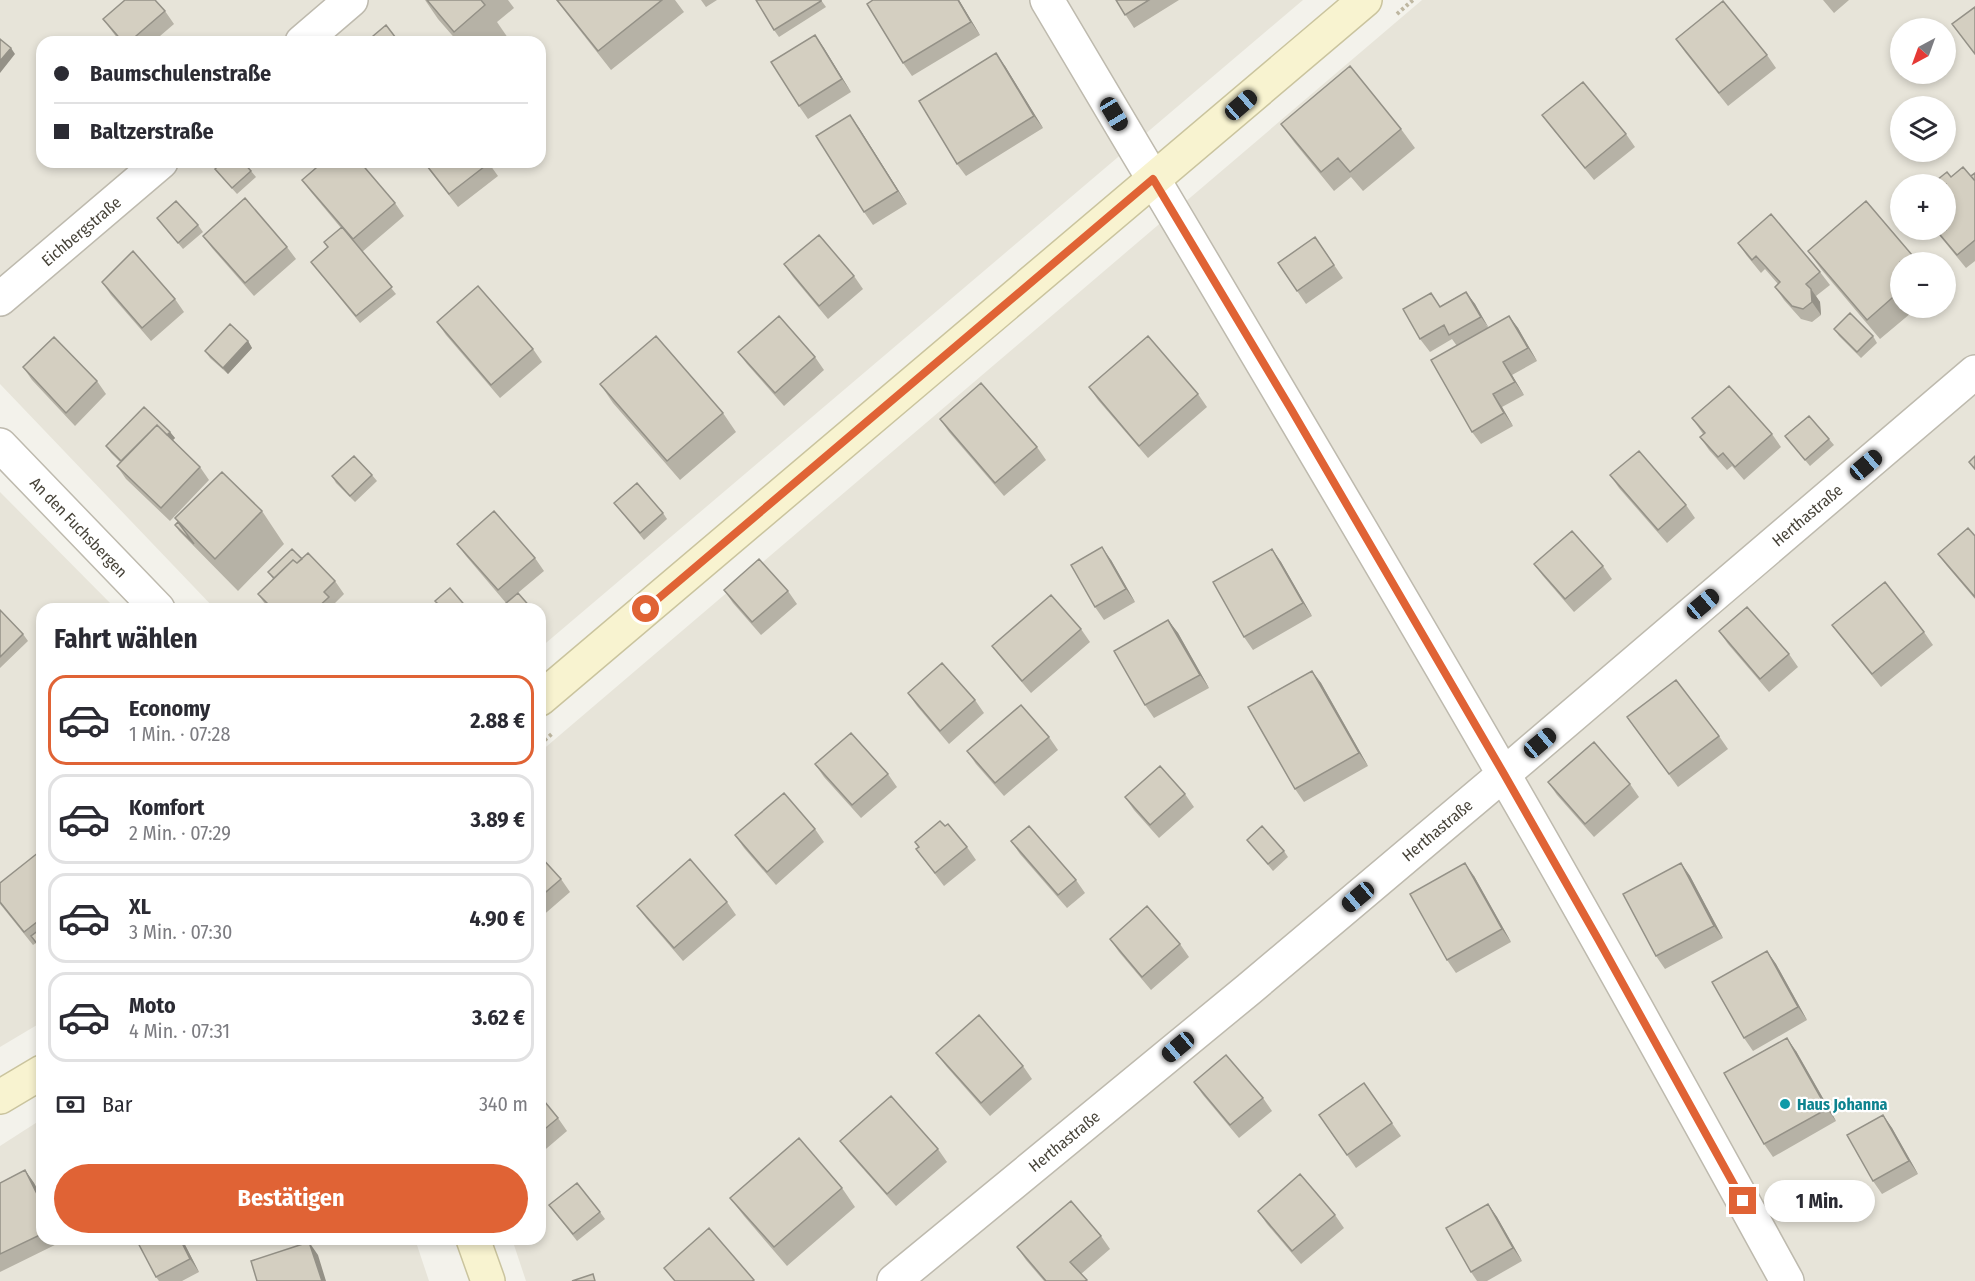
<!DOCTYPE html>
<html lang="de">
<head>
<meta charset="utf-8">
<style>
  :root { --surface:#fff; --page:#f2f2f3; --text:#2b2b33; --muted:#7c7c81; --line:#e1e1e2; --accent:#e06335 }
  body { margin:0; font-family:"Fira Sans Condensed",sans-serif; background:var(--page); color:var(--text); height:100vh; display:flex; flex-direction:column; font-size:22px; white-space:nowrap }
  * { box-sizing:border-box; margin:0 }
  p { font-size:20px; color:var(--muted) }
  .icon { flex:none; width:33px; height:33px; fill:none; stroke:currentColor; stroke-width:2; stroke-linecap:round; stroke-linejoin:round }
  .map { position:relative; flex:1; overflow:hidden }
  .sheet { position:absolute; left:36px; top:603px; width:510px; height:642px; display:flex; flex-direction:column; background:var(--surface); border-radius:18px; box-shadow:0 3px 9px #0003 }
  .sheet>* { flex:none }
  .banner { position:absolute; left:36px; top:36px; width:510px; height:132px; border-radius:18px; box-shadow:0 3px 9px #0003; display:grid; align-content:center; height:132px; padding:0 18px; background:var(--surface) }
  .needle { width:39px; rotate:221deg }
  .controls { position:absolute; left:1890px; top:18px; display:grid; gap:12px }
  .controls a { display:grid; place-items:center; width:66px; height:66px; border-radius:50%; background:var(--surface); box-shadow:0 3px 9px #0003; font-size:30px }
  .end { position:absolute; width:27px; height:27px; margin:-14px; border:8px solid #e06335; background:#fff; box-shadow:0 0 0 3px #fff }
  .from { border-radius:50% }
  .bubble { position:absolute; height:42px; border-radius:21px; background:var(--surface); box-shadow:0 3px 9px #0003; font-size:20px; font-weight:700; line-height:42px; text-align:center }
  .car { position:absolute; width:18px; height:36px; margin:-18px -9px; border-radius:8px; box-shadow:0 0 4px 2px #0007; background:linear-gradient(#222 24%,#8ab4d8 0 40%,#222 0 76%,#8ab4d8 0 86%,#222 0) }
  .banner b { display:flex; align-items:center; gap:21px; height:57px; font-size:22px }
  .banner b+b { border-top:2px solid var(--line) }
  .banner i { width:15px; height:15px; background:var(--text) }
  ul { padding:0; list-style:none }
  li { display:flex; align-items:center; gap:18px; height:90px; margin:0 12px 9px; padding:0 6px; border:3px solid var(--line); border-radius:18px }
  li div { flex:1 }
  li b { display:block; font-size:22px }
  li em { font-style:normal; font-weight:700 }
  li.on { border-color:var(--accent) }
  li>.icon { width:54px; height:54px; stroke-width:1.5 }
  h2 { padding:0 18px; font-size:27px; line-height:72px }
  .pay { display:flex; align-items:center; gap:15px; height:66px; padding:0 18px; font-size:22px }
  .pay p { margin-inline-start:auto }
  .button { display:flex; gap:12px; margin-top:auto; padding:12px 18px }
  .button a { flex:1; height:69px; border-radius:36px; background:var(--accent); color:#fff; font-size:24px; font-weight:700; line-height:69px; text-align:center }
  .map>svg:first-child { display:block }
</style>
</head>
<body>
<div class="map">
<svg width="1975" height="1281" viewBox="0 0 1975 1281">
  <rect width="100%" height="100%" fill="#f3f2eb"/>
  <!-- residential -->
  <path fill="#e7e4d9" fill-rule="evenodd" d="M0 0H1303L540 648V609H215L0 384ZM42 42H540V162H42Z
    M1422 0H1975V1281H526L512 1239H540V752ZM1900 28H1946V74H1900ZM1900 106H1946V152H1900ZM1900 184H1946V230H1900ZM1900 262H1946V308H1900Z
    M0 492 116 609H42V1022L0 1047Z
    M42 1119V1239H415L429 1281H0V1146Z"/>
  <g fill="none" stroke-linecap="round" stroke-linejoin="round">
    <defs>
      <path id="street" d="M1047 0C1200 258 1354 515 1504 775 1601 942 1694 1112 1787 1281
        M302 42 351 0
        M0 299 161 162
        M0 445 158 609
        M894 1281 1249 989 1504 774 1975 372"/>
      <path id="secondary" d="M540 699 1365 0
        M0 1097 42 1072
        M473 1239 488 1281"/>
    </defs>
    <!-- street casing -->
    <use href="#street" stroke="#bebaae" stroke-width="36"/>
    <!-- secondary casing -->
    <use href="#secondary" stroke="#cac49e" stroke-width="36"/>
    <!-- path -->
    <path stroke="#beb7a1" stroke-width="4" stroke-dasharray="3 3" stroke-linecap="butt" d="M1397 14 1413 0
      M540 744 553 733"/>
    <!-- street -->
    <use href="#street" stroke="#fff" stroke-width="33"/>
    <!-- secondary -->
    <use href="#secondary" stroke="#f8f3d0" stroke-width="33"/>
  </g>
  <!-- wall -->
  <path fill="#b6b2a6" d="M425 0H508L514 8 497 22 508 38 503 42H458L438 19Z
    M556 0H675L684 12 611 70Z
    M701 0H717L706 7Z
    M821 0 826 7 779 37 774 30Z
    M959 0 980 35 912 76 903 63Z
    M1116 0H1179L1134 28Z
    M1823 0H1849L1834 13Z
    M165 11 174 24 153 42H120L103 19Z
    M815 35 851 92 808 119 799 106Z
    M1676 39 1767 55 1776 68 1728 106 1685 52Z
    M1005 66 1043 128 966 176 957 164Z
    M1542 115 1626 134 1635 147 1594 180 1551 127Z
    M1281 124 1401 129 1415 148 1363 191 1351 177 1334 191 1294 142Z
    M859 128 907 204 873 225 864 212Z
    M423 162H488L498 176 458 207Z
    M215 169 251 171 256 177 237 194 220 175Z
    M1975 173V261L1966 268 1935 230H1946L1951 177 1971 176Z
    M302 180 395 203 404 216 362 252 396 294 360 323 311 262 328 248 341 228 311 192Z
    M157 218 198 225 203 232 183 249Z
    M203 236 287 247 296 259 254 296 212 248Z
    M1315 237 1343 278 1306 304 1278 263Z
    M1738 243 1820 272 1830 285 1816 296 1820 302 1821 315 1812 322 1801 319 1784 300 1775 287 1778 284 1765 269 1761 273 1747 256Z
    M1808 251 1900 262V308H1917L1880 339 1821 269Z
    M784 264 854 276 863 289 828 319 793 277Z
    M102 282 175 299 184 312 151 341 111 295Z
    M1466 292 1475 304 1488 328 1509 316 1518 328 1537 361 1512 375 1524 395 1502 407 1513 426 1481 444 1472 432 1457 346 1452 339 1430 352 1420 339 1440 306Z
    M437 322 533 349 542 362 500 398 446 335Z
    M1834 329 1873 336 1877 343 1861 358 1839 336Z
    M248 341 252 348 228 374 210 358 205 351Z
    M738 352 815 357 824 370 784 406 747 364Z
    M23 367 97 381 106 394 75 426 32 380Z
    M600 384 723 413 736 432 680 480 613 403Z
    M1089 387 1198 394 1207 407 1148 458 1098 400Z
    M1692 418 1772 434 1781 447 1744 480 1732 466 1727 470 1709 450 1700 437 1703 434Z
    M940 419 1037 447 1046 460 1004 496 949 432Z
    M170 432 175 438 173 440 200 467 209 480 170 521 126 479 117 466 120 462 111 453 106 446Z
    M1785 436 1829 439 1834 445 1810 466Z
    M372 475 377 481 355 502 336 483 332 476Z
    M1610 475 1686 505 1695 518 1667 543 1619 488Z
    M614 503 663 513 667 519 644 540Z
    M262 511 284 544 238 591 179 531 175 525 178 522 175 518Z
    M1975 536V599L1947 566 1938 554Z
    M457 544 535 558 544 571 506 603 466 556Z
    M1272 549 1281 562 1312 616 1253 650 1244 637Z
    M302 559 335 581 344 594 334 604 337 609H269L267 607 258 594 273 579 268 572Z
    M1111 560 1135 602 1104 620 1095 607Z
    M1534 564 1603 566 1612 579 1574 612 1543 576Z
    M724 590 788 591 797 604 761 635 733 603Z
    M0 610 23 634 28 641 0 668Z
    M540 618 544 625 540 629Z
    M1168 620 1178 633 1209 688 1154 718 1145 705Z
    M1832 625 1924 632 1933 645 1881 687 1841 637Z
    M1081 629 1090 642 1031 693 1002 659 992 646Z
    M1719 631 1789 654 1798 667 1769 692 1728 644Z
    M1312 671 1321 683 1368 766 1304 802 1295 789Z
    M908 693 975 700 984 713 949 744 917 706Z
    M1627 717 1719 736 1728 749 1678 787Z
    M1049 737 1058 750 1004 796 976 764 967 751Z
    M815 764 888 774 897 787 861 818 824 777Z
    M1548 782 1630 784 1639 797 1594 837 1557 795Z
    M1185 794 1194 807 1159 838 1134 810 1125 797Z
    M945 826 967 847 976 860 944 886 916 849 919 848 915 842Z
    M815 829 824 842 776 885 744 848 735 835Z
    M1247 840 1284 851 1288 857 1273 871Z
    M1011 841 1076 880 1085 893 1067 908 1020 854Z
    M540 856 561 879 570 892 540 918Z
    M42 857V951L36 943 33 945 0 904V883Z
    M1681 863 1690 876 1723 938 1665 969 1656 956Z
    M1474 876 1511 942 1456 973 1447 960Z
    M727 902 736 915 683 961 646 918 637 906Z
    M1110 939 1180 944 1189 957 1151 990 1119 952Z
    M1767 951 1776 964 1807 1020 1753 1051 1744 1038Z
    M1796 1051 1836 1121 1773 1157 1764 1144Z
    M936 1053 1023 1066 1032 1079 990 1116 946 1066Z
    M1194 1082 1263 1098 1272 1111 1239 1138 1203 1095Z
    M1364 1083 1401 1136 1356 1168 1319 1115Z
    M540 1096 558 1118 567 1131 540 1154Z
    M1883 1115 1892 1128 1918 1174 1882 1194 1873 1181Z
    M840 1141 938 1149 947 1162 896 1206 849 1153Z
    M25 1170 34 1183 42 1198V1239H62L63 1241 0 1272V1183Z
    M842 1188 855 1207 787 1266 744 1216 730 1198Z
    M1488 1204 1497 1217 1522 1261 1487 1281H1477L1471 1272Z
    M549 1205 600 1212 605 1219 577 1241Z
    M1258 1211 1335 1215 1344 1228 1301 1264 1267 1224Z
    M1101 1236 1110 1249 1081 1274 1087 1281H1044L1026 1260 1017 1247Z
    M182 1239 199 1272 182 1281H159L156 1277Z"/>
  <!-- shaded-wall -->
  <path fill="#949187" d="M958 0H959L980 35 971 22Z
    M815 35 824 48 851 92 842 79Z
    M11 48 15 54 0 73V61Z
    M996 53 1005 66 1043 128 1034 116Z
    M850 115 859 128 907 204 898 191Z
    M1811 289 1820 302 1821 315 1812 302Z
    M1466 292 1475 304 1490 330 1481 317Z
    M1509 316 1518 328 1537 361 1528 348Z
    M248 341 252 348 228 374 223 368Z
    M1503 362 1512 375 1524 395 1515 382Z
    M1493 394 1502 407 1513 426 1504 413Z
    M170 432 175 438 171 442 167 436Z
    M1102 547 1111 560 1135 602 1126 589Z
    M1272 549 1281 562 1312 616 1303 603Z
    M1168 620 1178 633 1209 688 1200 675Z
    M1312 671 1321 683 1368 766 1359 753Z
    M1465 863 1474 876 1511 942 1502 929Z
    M1681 863 1690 876 1723 938 1714 926Z
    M1767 951 1776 964 1807 1020 1798 1007Z
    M1787 1038 1796 1051 1836 1121 1827 1109Z
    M1883 1115 1892 1128 1918 1174 1909 1161Z
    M25 1170 34 1183 42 1198V1204Z
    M1488 1204 1497 1217 1522 1261 1513 1248Z
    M180 1239H182L199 1272 190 1259Z
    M309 1242 318 1255 326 1281H322Z"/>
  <!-- building -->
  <path fill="#d4cfc1" stroke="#949187" stroke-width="1.5" d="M125 0H155L165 11 129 42H123L103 19Z
    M427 0H481L485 5 454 32Z
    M557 0H662L598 51Z
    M756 0H821V1L774 30Z
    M873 0H958L971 22 903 63 867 4Z
    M1116 0H1149L1125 15Z
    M1723 1 1767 55 1719 93 1676 39Z
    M1975 7V54L1952 24Z
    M386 25 399 42H366Z
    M815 35 842 79 799 106 771 62Z
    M0 39 11 48 0 61Z
    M996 53 1034 116 957 164 919 101Z
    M1350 66 1401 129 1350 172 1338 158 1321 172 1281 124Z
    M1583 82 1626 134 1585 168 1542 115Z
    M850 115 898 191 864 212 816 136Z
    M223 162H243L251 171 232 188 215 169Z
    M323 162H360L395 203 353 239 302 180Z
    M424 162H488L489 163 449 194Z
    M1963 167 1975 181V240L1957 255 1936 230H1946V184H1932L1947 172 1951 177Z
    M1975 173V181L1971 176Z
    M245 198 287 247 245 283 203 236Z
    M176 201 198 225 178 243 157 218Z
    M1866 201 1918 262H1900V291L1867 320 1808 251Z
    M1771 214 1820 272 1806 284 1811 289 1812 302 1803 309 1792 306 1775 287 1780 282 1756 256 1752 260 1738 243Z
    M342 227 392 287 356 316 311 262 328 247 324 242Z
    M819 235 854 276 819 306 784 264Z
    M1315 237 1334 265 1297 291 1278 263Z
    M133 251 175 299 142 328 102 282Z
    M478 286 533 349 491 385 437 322Z
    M1466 292 1481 317 1449 335 1444 325 1420 339 1403 309 1431 293 1440 307Z
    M1850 313 1873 336 1857 352 1834 329Z
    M779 316 815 357 775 393 738 352Z
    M1509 316 1528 348 1503 362 1515 382 1493 394 1504 413 1472 432 1431 360Z
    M230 324 248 341 223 368 205 351Z
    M656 336 723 413 667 461 600 384Z
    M1148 336 1198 394 1139 446 1089 387Z
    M54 337 97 381 66 413 23 367Z
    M981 383 1037 447 995 483 940 419Z
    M1729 386 1772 434 1735 467 1723 453 1718 457 1700 437 1705 433 1692 418Z
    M144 407 170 432 167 435 157 425 121 461 106 446Z
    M1809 416 1829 439 1805 460 1785 436Z
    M157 425 200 467 161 508 117 466Z
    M1639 451 1686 505 1658 530 1610 475Z
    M354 456 372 475 350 496 332 476Z
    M1975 456V469L1969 462Z
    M222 472 262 511 215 559 175 518Z
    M637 483 663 513 640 533 614 503Z
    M494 511 535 558 498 590 457 544Z
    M178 522 194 544 175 525Z
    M1968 528 1975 536V597L1938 554Z
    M1572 531 1603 566 1565 599 1534 564Z
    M1102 547 1126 589 1095 607 1071 565Z
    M292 549 302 559 297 563 293 560 274 578 268 572Z
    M1272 549 1303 603 1244 637 1213 582Z
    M308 553 335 581 324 592 329 597 316 609H273L258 594 293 560 297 563Z
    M759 559 788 591 752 622 724 590Z
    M1885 582 1924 632 1872 674 1832 625Z
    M450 588 468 609H443L435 601Z
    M518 593 532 609H499Z
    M1051 595 1081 629 1022 681 992 646Z
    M1747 607 1789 654 1760 679 1719 631Z
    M0 610 23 634 0 657Z
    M1168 620 1200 675 1145 705 1114 651Z
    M942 663 975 700 940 731 908 693Z
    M1312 671 1359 753 1295 789 1248 707Z
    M1676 680 1719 736 1669 774 1627 717Z
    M1021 705 1049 737 995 783 967 751Z
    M851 733 888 774 852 805 815 764Z
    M1594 742 1630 784 1585 824 1548 782Z
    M1160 766 1185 794 1150 825 1125 797Z
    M784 793 815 829 767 872 735 835Z
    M940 821 945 826 948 824 967 847 935 873 916 849 919 847 915 842Z
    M1029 826 1076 880 1058 895 1011 841Z
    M1262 826 1284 851 1268 864 1247 840Z
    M39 852 42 857V918L24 932 0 902V883Z
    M540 856 561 879 540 897Z
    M690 859 727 902 674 948 637 906Z
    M1465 863 1502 929 1447 960 1410 894Z
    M1681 863 1714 926 1656 956 1623 894Z
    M1147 906 1180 944 1142 977 1110 939Z
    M42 928V950L31 936Z
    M1767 951 1798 1007 1744 1038 1712 982Z
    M979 1015 1023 1066 981 1103 936 1053Z
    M1787 1038 1827 1109 1764 1144 1724 1073Z
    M1226 1055 1263 1098 1230 1125 1194 1082Z
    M1364 1083 1392 1123 1347 1155 1319 1115Z
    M540 1096 558 1118 540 1133Z
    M891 1096 938 1149 887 1194 840 1141Z
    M1883 1115 1909 1161 1873 1181 1847 1135Z
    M799 1138 842 1188 774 1247 730 1198Z
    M25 1170 42 1204V1234L0 1254V1183Z
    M1300 1174 1335 1215 1292 1251 1258 1211Z
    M577 1183 600 1212 573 1234 549 1205Z
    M1071 1201 1101 1236 1070 1262 1087 1280 1085 1281H1046L1017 1247Z
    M1488 1204 1513 1248 1471 1272 1446 1228Z
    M709 1228 754 1280 752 1281H675L664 1268Z
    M136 1239H180L190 1259 156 1277Z
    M309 1242 322 1281H257L251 1261Z
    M593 1274 595 1281H572Z"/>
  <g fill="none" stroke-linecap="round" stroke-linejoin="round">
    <!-- route -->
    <path stroke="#e06335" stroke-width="8" d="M646 609 1153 179 1291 409 1504 774 1598 939 1743 1201"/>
  </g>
  <!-- markers -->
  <circle fill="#0f9aa8" stroke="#fff" stroke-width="2" cx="1785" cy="1104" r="6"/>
  <g text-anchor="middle" stroke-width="4.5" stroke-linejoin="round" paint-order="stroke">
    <!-- street labels -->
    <g font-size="16" fill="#474339" stroke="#fff">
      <text transform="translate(81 231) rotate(-40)" y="6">Eichbergstraße</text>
      <text transform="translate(1807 515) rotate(-40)" y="6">Herthastraße</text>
      <text transform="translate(79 527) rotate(46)" y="6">An den Fuchsbergen</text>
      <text transform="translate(1437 830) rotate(-40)" y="6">Herthastraße</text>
      <text transform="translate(1064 1141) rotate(-39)" y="6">Herthastraße</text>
    </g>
    <!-- culture labels -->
    <g font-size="16" font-weight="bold" fill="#0d838f" stroke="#fff" text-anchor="start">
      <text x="1797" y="1110">Haus Johanna</text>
    </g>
  </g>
</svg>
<div class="controls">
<a><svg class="needle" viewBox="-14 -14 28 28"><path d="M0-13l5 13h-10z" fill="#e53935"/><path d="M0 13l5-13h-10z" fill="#7c7c81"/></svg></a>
<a><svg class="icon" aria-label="layers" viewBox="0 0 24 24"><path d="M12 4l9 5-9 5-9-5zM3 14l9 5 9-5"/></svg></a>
<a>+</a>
<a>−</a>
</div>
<i class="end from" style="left:646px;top:609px"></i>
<i class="end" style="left:1743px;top:1201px"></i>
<div class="bubble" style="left:1764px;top:1180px;width:111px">1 Min.</div>
<i class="car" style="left:1241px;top:105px;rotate:49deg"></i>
<i class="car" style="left:1114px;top:114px;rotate:149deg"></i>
<i class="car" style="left:1866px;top:465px;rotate:50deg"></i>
<i class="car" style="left:1703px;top:604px;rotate:50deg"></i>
<i class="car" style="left:1540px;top:743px;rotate:50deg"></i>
<i class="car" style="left:1358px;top:897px;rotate:230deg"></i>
<i class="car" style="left:1178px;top:1047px;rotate:230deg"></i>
<div class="banner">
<b><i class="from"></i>Baumschulenstraße</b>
<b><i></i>Baltzerstraße</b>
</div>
<section class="sheet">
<h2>Fahrt wählen</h2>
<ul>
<li class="on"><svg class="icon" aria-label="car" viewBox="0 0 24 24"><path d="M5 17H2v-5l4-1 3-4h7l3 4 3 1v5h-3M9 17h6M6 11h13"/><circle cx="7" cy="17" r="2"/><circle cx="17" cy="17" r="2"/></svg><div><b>Economy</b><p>1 Min. · 07:28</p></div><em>2.88 €</em></li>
<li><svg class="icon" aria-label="car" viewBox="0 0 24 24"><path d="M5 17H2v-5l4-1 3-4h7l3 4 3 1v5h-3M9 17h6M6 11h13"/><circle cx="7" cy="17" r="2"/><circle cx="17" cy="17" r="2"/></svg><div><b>Komfort</b><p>2 Min. · 07:29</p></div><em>3.89 €</em></li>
<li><svg class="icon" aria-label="car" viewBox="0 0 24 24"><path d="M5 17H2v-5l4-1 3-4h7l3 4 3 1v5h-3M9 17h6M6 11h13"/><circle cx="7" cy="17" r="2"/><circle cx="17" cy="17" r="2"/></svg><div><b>XL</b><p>3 Min. · 07:30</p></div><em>4.90 €</em></li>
<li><svg class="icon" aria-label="car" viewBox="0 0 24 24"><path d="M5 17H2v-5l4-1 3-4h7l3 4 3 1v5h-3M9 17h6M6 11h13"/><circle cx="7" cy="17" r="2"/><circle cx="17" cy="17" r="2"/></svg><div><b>Moto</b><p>4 Min. · 07:31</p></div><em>3.62 €</em></li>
</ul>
<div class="pay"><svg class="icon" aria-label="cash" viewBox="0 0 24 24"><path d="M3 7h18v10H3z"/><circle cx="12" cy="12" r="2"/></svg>Bar<p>340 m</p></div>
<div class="button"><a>Bestätigen</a></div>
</section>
</div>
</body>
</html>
